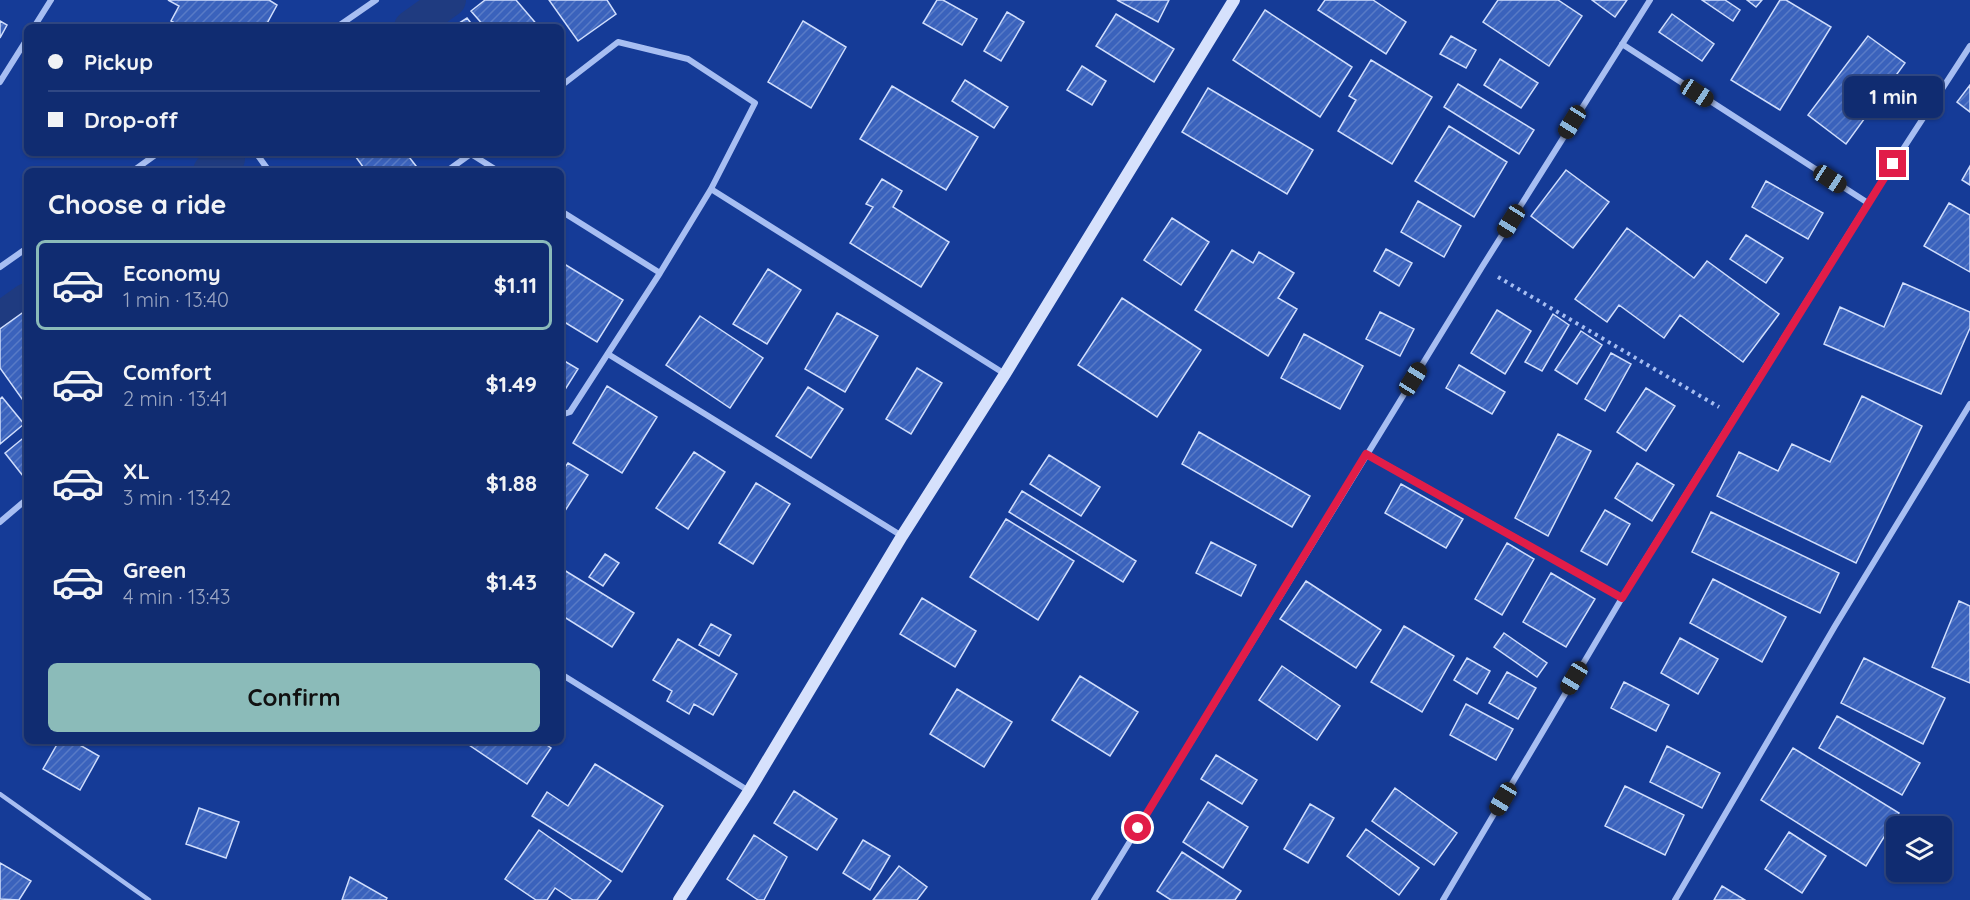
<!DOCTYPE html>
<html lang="en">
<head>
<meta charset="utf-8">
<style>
  :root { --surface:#102c71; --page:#1e3879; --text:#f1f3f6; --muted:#9ca7c3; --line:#304884; --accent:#8bbbb9 }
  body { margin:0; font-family:Quicksand,sans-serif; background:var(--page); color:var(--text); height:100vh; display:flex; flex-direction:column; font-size:22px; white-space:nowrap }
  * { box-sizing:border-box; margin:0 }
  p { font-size:20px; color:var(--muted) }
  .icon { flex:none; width:33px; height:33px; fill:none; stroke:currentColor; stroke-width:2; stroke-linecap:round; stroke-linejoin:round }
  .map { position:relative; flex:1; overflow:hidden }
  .sheet { position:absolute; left:24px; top:168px; width:540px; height:576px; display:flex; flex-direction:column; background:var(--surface); border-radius:9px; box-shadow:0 2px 4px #0004,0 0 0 2px var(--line) }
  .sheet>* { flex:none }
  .hud { position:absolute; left:24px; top:24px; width:540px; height:132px; border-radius:9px; box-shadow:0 2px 4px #0004,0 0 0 2px var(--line); display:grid; align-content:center; height:132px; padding:0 24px; background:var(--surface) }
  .controls { position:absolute; left:1886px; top:816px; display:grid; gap:12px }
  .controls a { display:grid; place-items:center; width:66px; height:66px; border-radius:9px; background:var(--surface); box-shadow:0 2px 4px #0004,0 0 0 2px var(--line); font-size:30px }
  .end { position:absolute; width:27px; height:27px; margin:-14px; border:8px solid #e11d48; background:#fff; box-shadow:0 0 0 3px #fff }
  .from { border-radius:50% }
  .bubble { position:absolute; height:42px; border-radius:9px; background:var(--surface); box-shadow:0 2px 4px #0004,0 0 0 2px var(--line); font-size:20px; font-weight:800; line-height:42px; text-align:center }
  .car { position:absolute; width:18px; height:36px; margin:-18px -9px; border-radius:8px; box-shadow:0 0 4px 2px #0007; background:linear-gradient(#222 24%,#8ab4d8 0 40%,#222 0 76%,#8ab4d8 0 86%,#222 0) }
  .hud b { display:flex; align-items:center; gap:21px; height:57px; font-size:22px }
  .hud b+b { border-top:2px solid var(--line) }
  .hud i { width:15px; height:15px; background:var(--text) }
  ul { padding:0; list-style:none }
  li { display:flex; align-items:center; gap:18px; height:90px; margin:0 12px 9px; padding:0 12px; border:3px solid transparent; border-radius:9px }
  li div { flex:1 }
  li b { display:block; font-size:22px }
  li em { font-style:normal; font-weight:800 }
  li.active { border-color:var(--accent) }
  li>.icon { width:54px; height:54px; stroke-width:1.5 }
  h2 { padding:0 24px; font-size:27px; line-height:72px }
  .primary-button { display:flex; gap:12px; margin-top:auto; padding:12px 24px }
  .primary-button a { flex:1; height:69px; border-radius:9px; background:var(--accent); color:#111; font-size:24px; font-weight:800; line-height:69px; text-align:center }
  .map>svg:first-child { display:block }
</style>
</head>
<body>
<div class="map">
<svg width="1970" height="900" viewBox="0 0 1970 900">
  <defs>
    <pattern id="building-hatch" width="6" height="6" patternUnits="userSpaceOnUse" patternTransform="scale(1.5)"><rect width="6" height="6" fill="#3a62bc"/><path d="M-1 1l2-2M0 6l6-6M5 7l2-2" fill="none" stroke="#587ac6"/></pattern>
  </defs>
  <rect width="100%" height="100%" fill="#153b97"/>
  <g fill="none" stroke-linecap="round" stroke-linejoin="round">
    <!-- canal -->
    <path stroke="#1f3b80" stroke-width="34" d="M411 27 449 0
      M210 171 228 159
      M0 319 27 300"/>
  </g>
  <!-- building -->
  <path fill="url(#building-hatch)" stroke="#cfddfc" stroke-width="1.5" d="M168 0H269L277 5 265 27H182L171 21 179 6Z
    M485 0H516L539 27H485L471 11Z
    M549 0H607L616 14 578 41Z
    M937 0H943L977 19 962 45 923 23Z
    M1117 0H1169L1158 22Z
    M1325 0H1373L1406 22 1386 54 1318 10Z
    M1498 0H1558L1582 16 1549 66 1483 22Z
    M1592 0H1627L1615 17Z
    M1702 0H1725L1740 10 1733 21Z
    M1747 0H1762L1756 7Z
    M1780 0H1786L1831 27 1780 110 1731 80Z
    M1265 10 1352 67 1320 117 1233 60Z
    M1007 12 1024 22 1001 61 984 51Z
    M1116 14 1174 49 1154 82 1096 46Z
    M1672 14 1714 44 1702 61 1659 32Z
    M467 18 474 27H453Z
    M0 21 7 25 0 38Z
    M803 21 846 47 811 108 768 82Z
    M1451 36 1476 50 1466 68 1440 54Z
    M1868 36 1905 63 1846 144 1808 115Z
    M1500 59 1538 83 1521 108 1484 85Z
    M1371 60 1432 97 1392 164 1338 131 1356 100 1349 96Z
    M1082 66 1106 81 1092 105 1067 90Z
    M965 80 1008 107 994 128 952 101Z
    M1458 84 1534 130 1519 154 1444 107Z
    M1970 85V112L1957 102Z
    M892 86 978 137 946 190 860 139Z
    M1208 88 1313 150 1287 194 1182 132Z
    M1449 126 1507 162 1474 217 1415 181Z
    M353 153H406L416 166 410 171H366Z
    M1970 166V185L1962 180Z
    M1566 170 1609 202 1573 248 1531 216Z
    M882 179 902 191 893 207 949 242 921 287 850 243 873 207 866 204Z
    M1766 181 1823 213 1808 239 1752 207Z
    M1418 201 1461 226 1444 257 1401 232Z
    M1949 203 1970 215V272L1924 246Z
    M1172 218 1209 242 1181 285 1144 260Z
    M1627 228 1694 278 1707 261 1779 314 1743 362 1680 315 1664 338 1619 305 1607 322 1575 299Z
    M1746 235 1783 258 1766 283 1730 259Z
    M1386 249 1412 263 1399 286 1374 271Z
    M1232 250 1253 263 1259 252 1294 273 1278 298 1297 309 1268 356 1195 310Z
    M561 262 623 300 597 342 561 320Z
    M768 269 801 290 767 344 733 324Z
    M1903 283 1970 312V328L1941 394 1824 344 1840 307 1884 327Z
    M1122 298 1201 350 1157 417 1078 365Z
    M1497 310 1531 331 1505 374 1471 353Z
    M25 311 27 314V406L0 368V329Z
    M1380 312 1414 329 1400 356 1366 339Z
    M837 313 878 336 845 392 805 369Z
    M1553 314 1569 325 1542 371 1525 362Z
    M700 316 763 358 730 408 666 365Z
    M1581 331 1602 345 1577 384 1555 370Z
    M1304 334 1363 366 1340 409 1281 378Z
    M1611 353 1631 364 1605 411 1585 399Z
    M561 359 578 369 561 396Z
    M1459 365 1505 392 1492 414 1446 388Z
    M917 368 942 383 911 434 886 419Z
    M607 386 657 417 622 473 573 443Z
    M808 387 843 409 811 458 776 436Z
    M1646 388 1675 406 1646 451 1617 432Z
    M1862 396 1922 426 1856 563 1717 496 1739 452 1778 471 1792 444 1830 462Z
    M2 397 24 424 0 444V399Z
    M1199 432 1310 496 1292 527 1182 464Z
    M1558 434 1591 451 1548 536 1515 518Z
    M27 435V473L23 476 5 453Z
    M694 452 725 472 688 529 656 508Z
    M1049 455 1100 487 1081 516 1030 484Z
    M568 463 588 475 561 517V473Z
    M1637 463 1674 485 1652 521 1615 498Z
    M756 483 790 504 753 564 719 543Z
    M1401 484 1463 519 1446 548 1385 513Z
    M1022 491 1136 561 1123 582 1009 512Z
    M1605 510 1630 524 1607 565 1581 551Z
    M1711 512 1839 573 1820 613 1692 552Z
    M1006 519 1074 561 1038 620 970 577Z
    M1211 542 1256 565 1241 596 1196 573Z
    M1507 543 1534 559 1502 615 1475 599Z
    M605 554 619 563 603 586 589 577Z
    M564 570 634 613 612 647 561 615V574Z
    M1551 573 1595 599 1566 647 1523 622Z
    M1713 579 1786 617 1762 662 1690 623Z
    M1306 581 1381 630 1356 668 1280 619Z
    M922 598 976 631 955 667 900 634Z
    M1959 601 1970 606V683L1932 667Z
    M711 624 731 635 719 656 699 645Z
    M1404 626 1454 656 1422 712 1371 682Z
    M1504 633 1547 663 1537 677 1494 647Z
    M1680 638 1718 659 1698 694 1661 673Z
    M678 639 737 674 713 715 694 704 689 714 667 701 672 691 653 680Z
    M1467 658 1490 671 1477 694 1454 680Z
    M1864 658 1945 698 1923 744 1841 703Z
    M1282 666 1340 706 1317 740 1259 700Z
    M1507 672 1536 688 1518 719 1489 703Z
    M1080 676 1138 712 1110 756 1052 720Z
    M1624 682 1669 705 1656 731 1611 708Z
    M957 689 1012 722 984 767 930 734Z
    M1466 704 1513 729 1496 760 1450 735Z
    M1837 716 1920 763 1902 795 1819 748Z
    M59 741H73L99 756 80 790 43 769Z
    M463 741H541L551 748 527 784Z
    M1667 746 1720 773 1702 808 1650 782Z
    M1793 748 1899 813 1866 866 1761 800Z
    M1216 755 1257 780 1242 804 1201 779Z
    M595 764 663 806 622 872 532 816 547 792 568 806Z
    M1625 786 1684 815 1665 855 1605 826Z
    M1395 788 1457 833 1434 865 1372 821Z
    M794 791 837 819 817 850 774 823Z
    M1208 802 1248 827 1223 868 1183 842Z
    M1310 804 1334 818 1308 863 1284 849Z
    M199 808 239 822 226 858 186 844Z
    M1366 829 1419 868 1399 895 1347 856Z
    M539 830 611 881 597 900H573L555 888 547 900H536L505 879Z
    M1789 832 1826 856 1802 893 1765 869Z
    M754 835 787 857 764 900H758L727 879Z
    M863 840 890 856 870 890 843 873Z
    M1182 852 1241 891 1235 900H1171L1157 891Z
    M0 863 31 881 19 900 0 899Z
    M899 866 927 887 917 900H873Z
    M350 877 387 898 386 900H342Z
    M1722 886 1745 900H1714Z"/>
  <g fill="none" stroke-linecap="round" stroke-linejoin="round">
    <!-- path -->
    <path stroke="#a7bef2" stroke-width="4" stroke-dasharray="3 4.5" stroke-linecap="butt" d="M1498 277 1719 407"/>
    <!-- lane -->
    <path stroke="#a7bef2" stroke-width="4.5" d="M0 794 149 900"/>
    <!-- street -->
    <path stroke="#a7bef2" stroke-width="6" d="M34 27 51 0
      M337 27 376 0
      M1622 44 1868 203
      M0 82 27 39
      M561 86 618 42 688 59 755 103 711 189 660 273 570 412 561 415
      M256 153 269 171
      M471 154 498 171
      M133 171 158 153
      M447 171 472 153
      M711 189 1005 374
      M561 211 660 273
      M0 267 27 248
      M608 354 902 536
      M1367 454 1622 598
      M0 522 27 499
      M561 674 749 791
      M1094 900 1482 267 1650 0
      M1443 900 1632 581 1868 203 1970 46
      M1675 900 1835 626 1970 404"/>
    <!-- secondary -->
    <path stroke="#d6e1fc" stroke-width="12" d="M679 900 749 791 902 536 1005 374 1234 0"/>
  </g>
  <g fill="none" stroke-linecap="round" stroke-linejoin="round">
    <!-- route -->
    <path stroke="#e11d48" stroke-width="8" d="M1138 828 1366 454 1622 598 1893 164"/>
  </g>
</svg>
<div class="controls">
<a><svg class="icon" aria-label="layers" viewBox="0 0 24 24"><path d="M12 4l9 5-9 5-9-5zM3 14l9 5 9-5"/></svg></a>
</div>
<i class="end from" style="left:1138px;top:828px"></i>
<i class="end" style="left:1893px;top:164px"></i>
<div class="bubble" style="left:1844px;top:76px;width:99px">1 min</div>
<i class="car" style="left:1697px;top:93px;rotate:123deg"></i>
<i class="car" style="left:1572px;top:122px;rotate:212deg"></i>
<i class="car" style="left:1830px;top:179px;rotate:123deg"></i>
<i class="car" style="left:1511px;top:221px;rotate:212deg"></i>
<i class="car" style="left:1413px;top:379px;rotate:32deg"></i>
<i class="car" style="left:1574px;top:678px;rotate:211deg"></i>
<i class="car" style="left:1503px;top:799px;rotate:211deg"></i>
<div class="hud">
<b><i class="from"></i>Pickup</b>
<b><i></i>Drop-off</b>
</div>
<section class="sheet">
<h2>Choose a ride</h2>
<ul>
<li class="active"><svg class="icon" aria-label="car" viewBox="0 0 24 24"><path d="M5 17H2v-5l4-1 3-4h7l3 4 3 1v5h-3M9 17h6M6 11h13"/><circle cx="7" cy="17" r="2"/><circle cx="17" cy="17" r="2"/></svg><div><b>Economy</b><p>1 min · 13:40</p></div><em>$1.11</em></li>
<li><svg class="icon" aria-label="car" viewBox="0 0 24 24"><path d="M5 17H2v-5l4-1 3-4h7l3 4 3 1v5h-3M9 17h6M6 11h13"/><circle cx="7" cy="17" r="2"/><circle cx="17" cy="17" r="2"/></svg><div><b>Comfort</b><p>2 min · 13:41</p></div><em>$1.49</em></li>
<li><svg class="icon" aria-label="car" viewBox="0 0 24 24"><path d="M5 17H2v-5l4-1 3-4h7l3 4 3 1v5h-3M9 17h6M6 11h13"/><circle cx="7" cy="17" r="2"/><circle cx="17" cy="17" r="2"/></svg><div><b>XL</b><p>3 min · 13:42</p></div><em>$1.88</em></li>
<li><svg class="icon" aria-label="car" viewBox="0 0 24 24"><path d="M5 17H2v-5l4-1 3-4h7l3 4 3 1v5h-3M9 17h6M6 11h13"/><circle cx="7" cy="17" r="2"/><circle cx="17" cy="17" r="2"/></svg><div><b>Green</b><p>4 min · 13:43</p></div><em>$1.43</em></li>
</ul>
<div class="primary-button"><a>Confirm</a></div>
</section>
</div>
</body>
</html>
